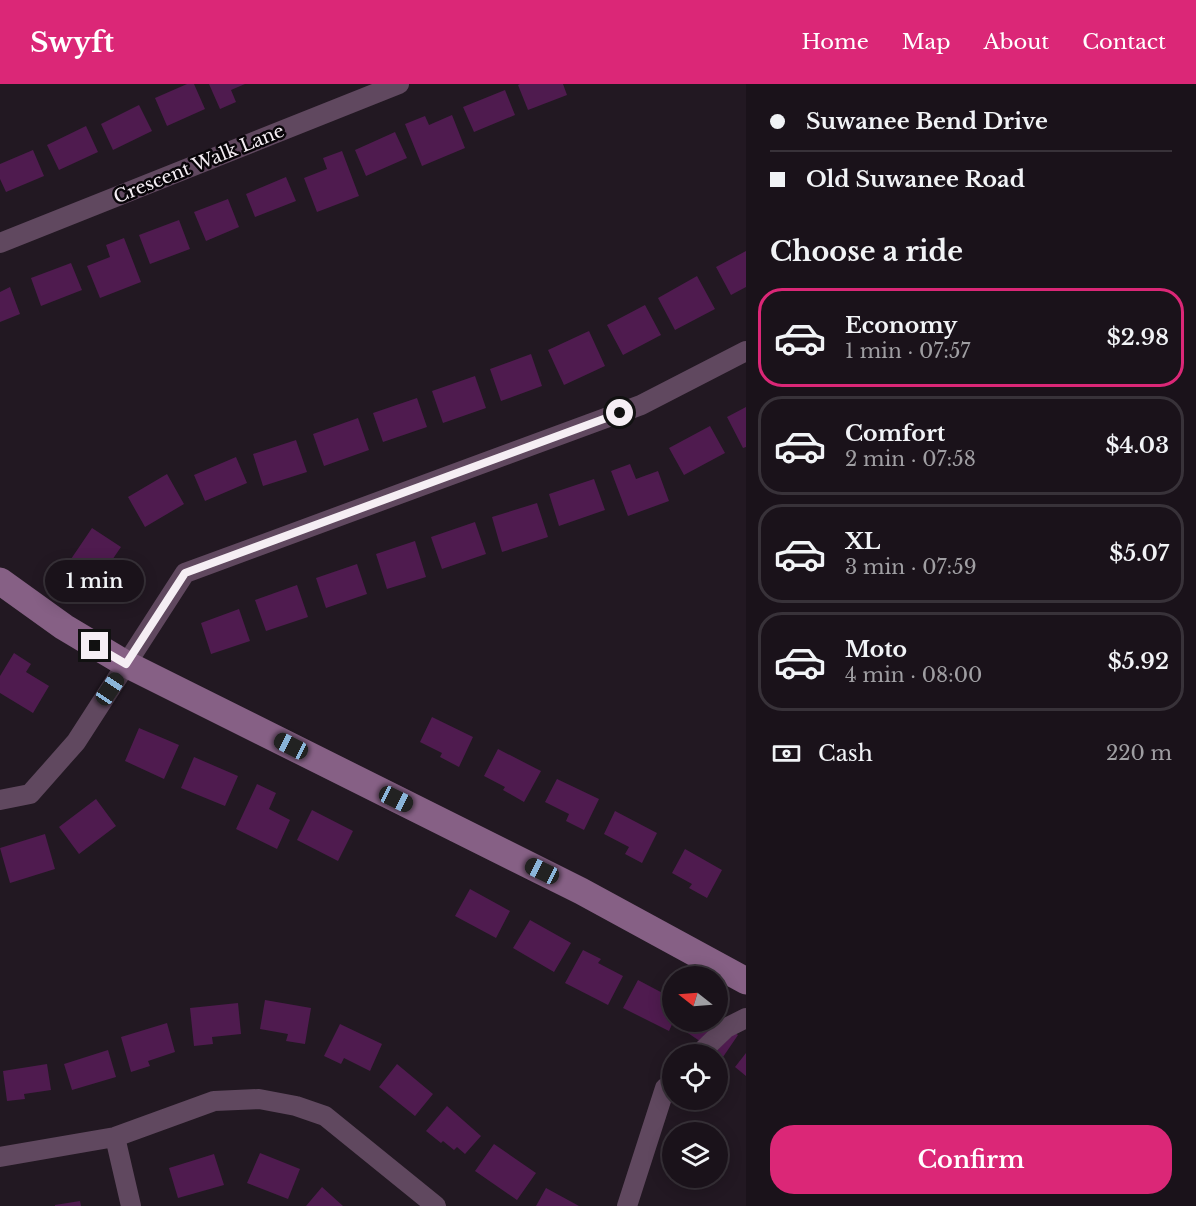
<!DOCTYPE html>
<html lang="en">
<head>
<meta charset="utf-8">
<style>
  :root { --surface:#1a121a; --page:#231b23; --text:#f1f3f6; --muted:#9f9ea2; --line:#383239; --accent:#db2777 }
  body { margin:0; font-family:"Libre Baskerville",serif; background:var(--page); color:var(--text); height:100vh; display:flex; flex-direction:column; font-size:22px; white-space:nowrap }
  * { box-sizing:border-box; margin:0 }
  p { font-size:20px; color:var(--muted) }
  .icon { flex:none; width:33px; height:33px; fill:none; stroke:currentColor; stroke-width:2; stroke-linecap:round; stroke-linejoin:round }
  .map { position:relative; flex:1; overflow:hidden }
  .side { display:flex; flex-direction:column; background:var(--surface); width:450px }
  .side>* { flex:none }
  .banner { display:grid; align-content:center; height:132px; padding:0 24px; background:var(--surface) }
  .needle { width:39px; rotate:287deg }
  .buttons { position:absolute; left:662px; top:882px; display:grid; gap:12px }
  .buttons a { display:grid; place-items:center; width:66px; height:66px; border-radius:50%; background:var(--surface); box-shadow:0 3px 15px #0003,0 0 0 2px var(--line); font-size:30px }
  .end { position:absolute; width:27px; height:27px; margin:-14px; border:8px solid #f5eef4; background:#111; box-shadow:0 0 0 3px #111 }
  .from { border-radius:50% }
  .bubble { position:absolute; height:42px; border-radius:21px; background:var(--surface); box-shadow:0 3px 15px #0003,0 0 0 2px var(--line); font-size:20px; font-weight:600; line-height:42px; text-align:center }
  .car { position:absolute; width:18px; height:36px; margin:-18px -9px; border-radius:8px; box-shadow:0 0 4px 2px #0007; background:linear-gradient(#222 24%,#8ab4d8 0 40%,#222 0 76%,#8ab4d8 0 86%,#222 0) }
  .banner b { display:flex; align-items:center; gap:21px; height:57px; font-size:22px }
  .banner b+b { border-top:2px solid var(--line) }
  .banner i { width:15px; height:15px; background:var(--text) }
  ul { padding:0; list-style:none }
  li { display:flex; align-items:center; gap:18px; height:99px; margin:0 12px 9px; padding:0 12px; border:3px solid var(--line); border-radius:24px }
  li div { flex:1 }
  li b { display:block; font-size:22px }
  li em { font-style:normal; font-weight:600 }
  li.active { border-color:var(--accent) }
  li>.icon { width:54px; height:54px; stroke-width:1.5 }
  h2 { padding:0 24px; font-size:27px; line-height:72px }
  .pay { display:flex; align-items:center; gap:15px; height:66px; padding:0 24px; font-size:22px }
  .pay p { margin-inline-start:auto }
  .cta { display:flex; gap:12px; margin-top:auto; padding:12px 24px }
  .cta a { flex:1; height:69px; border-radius:24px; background:var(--accent); color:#fff; font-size:24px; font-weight:600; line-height:69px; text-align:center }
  header { display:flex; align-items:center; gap:36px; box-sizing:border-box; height:84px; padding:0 30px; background:var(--accent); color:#fff }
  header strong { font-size:28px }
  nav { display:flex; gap:33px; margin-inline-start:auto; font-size:21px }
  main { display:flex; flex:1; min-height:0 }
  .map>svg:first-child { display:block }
</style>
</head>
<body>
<header>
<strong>Swyft</strong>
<nav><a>Home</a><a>Map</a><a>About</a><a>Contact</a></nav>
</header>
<main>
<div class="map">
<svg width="746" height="1122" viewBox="0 0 746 1122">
  <rect width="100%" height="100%" fill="#221822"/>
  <!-- building -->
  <path fill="#4f1b4f" d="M187 0H194L205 25 167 42 155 14Z
    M209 0H245L231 6 236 18 220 25Z
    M520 0H563L567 11 528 26 518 1Z
    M505 6 515 31 474 48 463 23Z
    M139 21 152 47 113 66 101 40Z
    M452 31 465 64 422 82 405 40 425 32 429 41Z
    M86 42 98 68 59 86 47 61Z
    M395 48 407 74 366 92 355 66Z
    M33 66 44 92 6 108 0 95V80Z
    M342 67 359 112 317 128 304 94 327 85 323 74Z
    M286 93 296 117 255 133 246 110Z
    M228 115 239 143 206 157 194 128Z
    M179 136 190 165 150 180 139 151Z
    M124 154 141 198 100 214 87 182 110 173 106 161Z
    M746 167V203L731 211 716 183Z
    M71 179 82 206 41 222 31 194Z
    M697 192 715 225 675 246 658 214Z
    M10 203 20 230 0 238V208Z
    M645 221 661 251 623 271 607 241Z
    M589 247 605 282 564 301 548 266Z
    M531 270 542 302 501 317 490 285Z
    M475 292 486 324 443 339 432 307Z
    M417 314 427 343 383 358 373 329Z
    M746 323V363L743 364 727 333Z
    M358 334 369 366 324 382 313 350Z
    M710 342 725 369 684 391 669 364Z
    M296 356 307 388 263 402 253 370Z
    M236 373 247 399 205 417 194 391Z
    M630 380 636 395 658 387 669 417 628 432 611 387Z
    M167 390 184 420 145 443 128 413Z
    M594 395 605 426 559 442 549 410Z
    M537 419 548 453 502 468 492 433Z
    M475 438 486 470 442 485 431 453Z
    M92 444 121 463 97 498 69 478Z
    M415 457 426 493 387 505 376 470Z
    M357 480 367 510 326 524 316 494Z
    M297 501 308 533 266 547 255 516Z
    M239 525 250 557 211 570 201 539Z
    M14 569 31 580 26 588 49 602 33 629 0 609V592Z
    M432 633 473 653 459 683 440 673 442 669 420 658Z
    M139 644 179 661 164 695 125 677Z
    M498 665 541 687 524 718 503 706 505 703 484 692Z
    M194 673 238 692 225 722 181 704Z
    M557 695 599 715 584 746 566 737 569 730 545 718Z
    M257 700 276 709 269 725 290 736 277 765 236 745Z
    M96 715 116 742 79 770 59 743Z
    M312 726 353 747 338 777 297 756Z
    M615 727 657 749 642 779 625 770 629 763 604 750Z
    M45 750 55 785 10 799 0 764Z
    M685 765 722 786 707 814 689 804 692 800 672 789Z
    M470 805 510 827 496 854 455 832Z
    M530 836 571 859 554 888 513 864Z
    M583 866 601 875 598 879 623 892 608 921 565 899Z
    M638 896 672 914 673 938 669 947 623 924Z
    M265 916 311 924 305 960 286 957 288 950 260 945Z
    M238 919 241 950 212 953 213 960 194 962 190 924Z
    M717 936 738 951 723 973 685 947 691 938Z
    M167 939 175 968 148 977 150 982 131 988 121 953Z
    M340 940 382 960 370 987 344 974 341 980 324 972Z
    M108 966 116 993 72 1006 64 980Z
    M746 969V992L735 983Z
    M47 980 51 1006 24 1010 25 1015 7 1017 3 987Z
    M397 980 433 1010 415 1032 379 1003Z
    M447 1022 481 1052 465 1070 457 1063 454 1066 443 1057 441 1059 426 1047Z
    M494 1060 536 1089 517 1116 475 1087Z
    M260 1069 300 1085 288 1115 247 1099Z
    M214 1070 224 1101 178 1114 169 1084Z
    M322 1103 343 1122H306Z
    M546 1104 579 1122H536Z
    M80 1117 81 1122H55V1121Z"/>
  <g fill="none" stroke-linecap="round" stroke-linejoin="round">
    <!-- street -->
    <path stroke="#60485f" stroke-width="20" d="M0 159 399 0
      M0 716 30 710 76 658 185 489 641 321 746 267
      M699 970 726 944 746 934
      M115 1053 131 1122
      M0 1073 115 1053 214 1017 259 1015 296 1022 325 1032 436 1122
      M627 1122 665 1004 672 998"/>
    <!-- secondary -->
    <path stroke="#866085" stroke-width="27" d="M0 497 64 543 126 580 581 807 746 897"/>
  </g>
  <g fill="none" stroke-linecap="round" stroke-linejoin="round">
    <!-- route -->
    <path stroke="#f5eef4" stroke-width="8" d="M95 562 126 580 185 489 620 329"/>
  </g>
  <g text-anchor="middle" stroke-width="5" stroke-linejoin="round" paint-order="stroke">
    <!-- street labels -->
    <g font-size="18" fill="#f5eef4" stroke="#090509">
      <text transform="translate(199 80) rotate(-22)" y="6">Crescent Walk Lane</text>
    </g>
  </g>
</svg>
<div class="buttons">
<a><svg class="needle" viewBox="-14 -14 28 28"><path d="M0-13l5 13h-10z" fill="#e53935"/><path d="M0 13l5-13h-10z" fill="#9f9ea2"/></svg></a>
<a><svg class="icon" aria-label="locate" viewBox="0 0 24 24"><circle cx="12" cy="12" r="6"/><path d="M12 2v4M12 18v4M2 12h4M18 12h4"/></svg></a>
<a><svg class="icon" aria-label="layers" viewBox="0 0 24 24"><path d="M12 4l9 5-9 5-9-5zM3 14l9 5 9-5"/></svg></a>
</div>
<i class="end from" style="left:620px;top:329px"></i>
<i class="end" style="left:95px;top:562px"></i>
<div class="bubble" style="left:45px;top:476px;width:99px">1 min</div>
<i class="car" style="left:110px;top:605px;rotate:34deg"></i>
<i class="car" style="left:291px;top:662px;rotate:297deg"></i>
<i class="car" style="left:396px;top:715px;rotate:116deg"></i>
<i class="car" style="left:542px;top:787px;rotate:296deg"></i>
</div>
<section class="side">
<div class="banner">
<b><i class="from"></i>Suwanee Bend Drive</b>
<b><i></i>Old Suwanee Road</b>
</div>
<h2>Choose a ride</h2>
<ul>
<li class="active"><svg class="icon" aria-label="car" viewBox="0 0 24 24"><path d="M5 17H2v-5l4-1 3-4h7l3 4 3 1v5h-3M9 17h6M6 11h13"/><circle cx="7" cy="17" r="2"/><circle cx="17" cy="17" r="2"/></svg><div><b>Economy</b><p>1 min · 07:57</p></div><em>$2.98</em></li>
<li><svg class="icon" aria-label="car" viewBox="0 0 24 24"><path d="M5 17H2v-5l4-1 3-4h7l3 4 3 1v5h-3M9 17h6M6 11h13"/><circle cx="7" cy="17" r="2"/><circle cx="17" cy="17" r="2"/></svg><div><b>Comfort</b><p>2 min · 07:58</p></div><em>$4.03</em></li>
<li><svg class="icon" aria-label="car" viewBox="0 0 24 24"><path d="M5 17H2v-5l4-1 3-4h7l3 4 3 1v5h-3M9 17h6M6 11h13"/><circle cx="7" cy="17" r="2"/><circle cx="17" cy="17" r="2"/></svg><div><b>XL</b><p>3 min · 07:59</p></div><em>$5.07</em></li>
<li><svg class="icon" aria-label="car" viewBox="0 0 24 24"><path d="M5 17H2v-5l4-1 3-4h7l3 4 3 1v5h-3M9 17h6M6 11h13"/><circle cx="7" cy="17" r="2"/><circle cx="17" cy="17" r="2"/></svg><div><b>Moto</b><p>4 min · 08:00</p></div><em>$5.92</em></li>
</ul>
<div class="pay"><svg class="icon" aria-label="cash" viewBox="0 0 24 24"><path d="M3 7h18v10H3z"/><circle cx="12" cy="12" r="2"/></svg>Cash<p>220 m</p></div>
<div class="cta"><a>Confirm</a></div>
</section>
</main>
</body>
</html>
